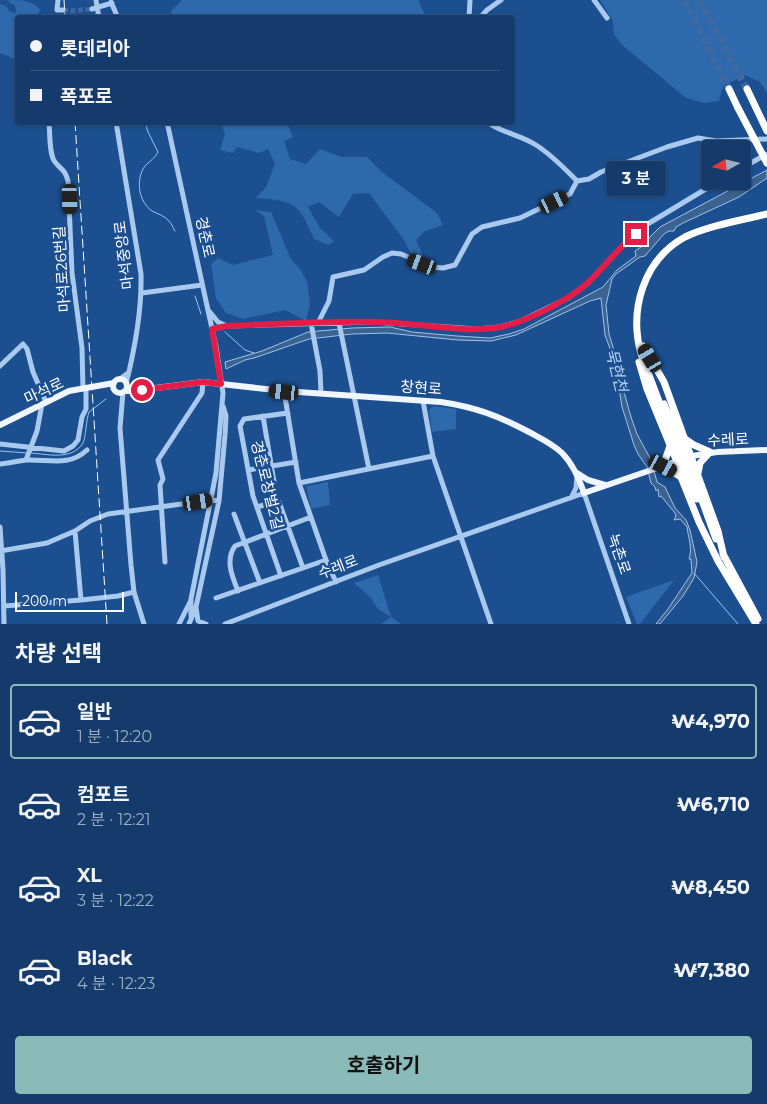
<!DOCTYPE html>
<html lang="ko">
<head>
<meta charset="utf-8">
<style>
  :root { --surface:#143b6b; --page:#1d4271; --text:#f1f3f6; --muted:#9dadc1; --line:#33557e; --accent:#8bbbb9 }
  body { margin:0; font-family:Montserrat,"Noto Sans KR",sans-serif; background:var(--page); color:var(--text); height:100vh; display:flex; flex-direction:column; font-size:19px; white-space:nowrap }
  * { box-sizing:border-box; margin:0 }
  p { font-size:16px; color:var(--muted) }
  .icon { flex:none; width:28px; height:28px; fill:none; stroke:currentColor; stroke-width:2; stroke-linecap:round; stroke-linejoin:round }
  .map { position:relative; height:624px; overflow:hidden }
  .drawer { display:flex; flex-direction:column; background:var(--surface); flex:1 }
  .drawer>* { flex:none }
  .hud { position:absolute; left:15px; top:15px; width:500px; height:110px; border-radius:5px; box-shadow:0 1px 4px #0004,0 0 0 1px var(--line); display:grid; align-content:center; height:110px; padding:0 15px; background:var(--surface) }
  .needle { width:32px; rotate:262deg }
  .tools { position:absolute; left:701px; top:140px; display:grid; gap:10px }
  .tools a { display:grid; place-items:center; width:50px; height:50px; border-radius:5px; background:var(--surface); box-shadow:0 1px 4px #0004,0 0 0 1px var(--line); font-size:25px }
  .scale { position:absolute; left:15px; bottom:12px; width:109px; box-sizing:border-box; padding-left:5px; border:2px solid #fff; border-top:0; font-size:14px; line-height:18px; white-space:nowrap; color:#fff; -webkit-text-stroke:4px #1b4f8f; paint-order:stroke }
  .end { position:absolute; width:22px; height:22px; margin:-11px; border:6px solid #e11d48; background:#fff; box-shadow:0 0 0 2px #fff }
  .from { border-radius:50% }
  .bubble { position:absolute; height:35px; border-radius:5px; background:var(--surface); box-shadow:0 1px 4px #0004,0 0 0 1px var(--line); font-size:16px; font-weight:700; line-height:35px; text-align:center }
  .car { position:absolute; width:15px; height:30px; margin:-15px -8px; border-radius:6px; box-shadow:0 0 4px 1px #0007; background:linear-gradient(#222 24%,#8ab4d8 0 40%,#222 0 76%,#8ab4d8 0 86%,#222 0) }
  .hud b { display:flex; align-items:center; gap:18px; height:48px; font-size:19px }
  .hud b+b { border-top:1px solid var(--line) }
  .hud i { width:12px; height:12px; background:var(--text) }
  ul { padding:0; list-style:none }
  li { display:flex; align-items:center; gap:15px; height:75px; margin:0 10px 8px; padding:0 5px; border:2px solid transparent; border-radius:5px }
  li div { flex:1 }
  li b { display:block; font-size:19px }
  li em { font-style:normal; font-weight:700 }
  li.selected { border-color:var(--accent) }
  li>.icon { width:45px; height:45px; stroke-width:1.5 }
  h2 { padding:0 15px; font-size:22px; line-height:60px }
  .action { display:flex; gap:10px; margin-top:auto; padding:10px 15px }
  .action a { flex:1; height:58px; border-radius:5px; background:var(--accent); color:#111; font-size:20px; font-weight:700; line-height:58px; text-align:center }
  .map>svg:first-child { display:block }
</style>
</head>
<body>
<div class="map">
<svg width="767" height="624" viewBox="0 0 767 624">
  <rect width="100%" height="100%" fill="#1b4f8f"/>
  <!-- green -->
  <path fill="#2e69ad" d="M7 0C23 0 30 0 41 10L38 13 39 17 18 18 17 60 0 53V4L6 6 10 12 16 13 15 5 11 4Z
    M182 0H418L426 17H173L171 11Z
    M600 0H767V93L760 82 745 75 723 86 719 101 704 103 686 98 621 44 614 34 613 21Z
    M221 123H287L293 137 284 141 290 159 306 164 320 149 341 157H367L382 172 437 213 443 225 425 231 416 240 424 258 412 256 404 240 369 193 353 194 339 217 319 202 308 207 320 228 334 241 329 245 314 239C298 202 295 201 256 198L266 187 275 164 268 149 259 153 237 147 233 153 220 150 225 134Z
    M255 210 271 212 291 259 300 269 307 281 310 304 306 321 285 310 243 319 226 313 216 298 211 264 218 258 233 265 273 255 264 216Z
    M434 406 456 409V429L432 432 429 409Z
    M328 482 330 505 311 509 306 486Z
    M378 575 391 617 401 624H381L391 617 378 609 371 598 354 583Z
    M674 580 640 624H637L626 597Z"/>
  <!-- water -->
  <path fill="#3c6290" stroke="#9cc4f0" d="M767 170V178L739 197 683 223 676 227 674 231H669L664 234 645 256 640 257 616 274 612 279 606 305 609 334 620 370 622 385 631 417 637 434 651 460 657 482 665 487 675 508 686 520 690 530 697 562 694 578 683 596 660 624H656L668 609 692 573 691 559H689C693 548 688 537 687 527L680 519 674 520 676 516 675 513 661 496 659 497 658 489 656 491 655 487 651 483 647 467 638 454 634 445 622 407 620 394 616 388V365L605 335 601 298 590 301 516 335 491 341 458 340 387 333 352 334 309 339 254 358 245 360 226 369 225 362 262 351 308 332 352 328 390 327 412 332 457 336 490 338 509 334 524 329 603 287 617 270 636 256 635 251 647 243 649 238 660 227Z"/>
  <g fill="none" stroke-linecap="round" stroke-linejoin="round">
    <!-- stream -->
    <path stroke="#9cc4f0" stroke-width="1" d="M109 17V18
      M145 122 148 132 158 152C154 160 146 163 143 169 136 182 139 202 152 211 158 214 165 216 169 221 172 224 173 228 175 231
      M195 296 201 314
      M225 332 245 350 254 353
      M0 451 27 453
      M31 453C47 454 72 461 83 443 86 437 86 420 89 412L106 399
      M694 573 738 624"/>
    <!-- minor-tunnel -->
    <path stroke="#3d69a0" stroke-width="5" stroke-dasharray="5 2.5" stroke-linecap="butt" d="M63 10 71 11 92 9"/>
    <!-- highway-tunnel -->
    <path stroke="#3d69a0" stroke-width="7" stroke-dasharray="7 3.5" stroke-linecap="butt" d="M684 0 729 89
      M699 0 747 89"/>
    <!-- minor -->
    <path stroke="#a9c9ee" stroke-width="5" d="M58 0 57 10H63
      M96 0 99 18
      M594 0 607 18
      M111 2 118 18
      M92 9 112 3
      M469 18 470 0
      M480 18 487 10 501 0
      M49 122C50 132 49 155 55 162 62 171 65 169 68 181L72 273 82 348 83 389
      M116 122 141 274C142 311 135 348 126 384
      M167 122 216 347 223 393 216 473 191 599V616
      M487 122C502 133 521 135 536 145 552 155 564 168 577 181L589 179 601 172 667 147 698 138 716 141 767 139
      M742 168 767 154
      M142 293 202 285
      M209 311 218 322 227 326
      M311 323 320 371 321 393
      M318 323 329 301 333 277 364 270 383 257 392 253 401 254 432 267 443 268 455 265 472 234 482 227 520 218 570 194 577 181
      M339 323 369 469
      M212 329 227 326 374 322 476 329 500 327 521 321 568 298 587 284 626 242 646 225 719 181
      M0 366 23 344 27 349 33 372 46 402
      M120 379 128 373
      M284 391 299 483 326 560 336 582
      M123 392 120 428 131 565 134 592 144 624
      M423 401 433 456 491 624
      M263 416 274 482
      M0 444 64 451 73 446 78 440 82 417 86 409V389
      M26 460 37 431 42 404
      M0 464C9 463 18 461 27 460 49 459 69 467 87 450
      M248 470 296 462
      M299 483 433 456
      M571 498 576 488 577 476
      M257 507 275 502H279L303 568
      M234 514 260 583
      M0 527 3 570 4 624
      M0 551 47 543 75 531 90 521 108 514 211 500 219 501
      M165 562 160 485 163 479 158 460 202 393 203 382
      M281 576 253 496 240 426 244 419 288 413
      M238 591C232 576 225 560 235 546L311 517
      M216 598 326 560
      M81 600 118 596 134 592
      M4 606 81 600 75 531
      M196 607 198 621 206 624
      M179 624 190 602
      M189 624 196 607 219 501 225 435 226 416 223 406
      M225 624 379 565 584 493 629 624"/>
    <!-- major -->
    <path stroke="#f0f6ff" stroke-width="6" d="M113 386a7 7 0 1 1 14 0a7 7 0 1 1-14 0Z
      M125 391H132L203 382 284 391 441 402C475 407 499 416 529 432 540 438 553 444 562 453 573 464 579 478 584 493L692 456 717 452 767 450
      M0 425 69 391 114 383
      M577 473 588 480 605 485"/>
    <!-- highway -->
    <path stroke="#fff" stroke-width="7" d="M729 89 738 108
      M747 89 767 131
      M643 346 664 382 718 531 724 557
      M639 362 647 389 677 462 681 477 699 522 718 561 756 624
      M664 404 682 447
      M684 438 694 445 710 452 700 463 698 473
      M670 446 663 466 681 477
      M677 449 641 354C629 310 643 260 685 237 707 226 742 220 767 214
      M691 470 716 539
      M686 472 697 499
      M723 554 758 619"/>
    <!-- rail -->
    <path stroke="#fff" stroke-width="1" stroke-dasharray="9 4" stroke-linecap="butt" d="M64 0 65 18
      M75 122 107 624"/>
    <!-- highway-bridge -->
    <path stroke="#fff" stroke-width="7" d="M738 108 767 163
      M682 447 691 470
      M677 449 686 472"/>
  </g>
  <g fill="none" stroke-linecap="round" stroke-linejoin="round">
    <!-- route -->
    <path stroke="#e11d48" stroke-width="6" d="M142 390 203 382 221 384 212 329 227 326C276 324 326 321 376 322 415 322 463 334 501 327 524 322 547 310 567 298 597 281 610 254 636 234"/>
  </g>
  <g text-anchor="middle" stroke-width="5" stroke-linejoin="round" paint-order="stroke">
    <!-- street labels -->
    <g font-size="15" fill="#fff" stroke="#1b4f8f">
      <text transform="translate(205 237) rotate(78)" y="5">경춘로</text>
      <text transform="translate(124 255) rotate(-97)" y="5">마석중앙로</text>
      <text transform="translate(62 269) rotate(-94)" y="5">마석로26번길</text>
      <text transform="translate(421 388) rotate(4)" y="5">창현로</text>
      <text transform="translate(44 391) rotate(-25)" y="5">마석로</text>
      <text transform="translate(728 440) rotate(-3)" y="5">수레로</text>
      <text transform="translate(267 485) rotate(76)" y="5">경춘로창벌2길</text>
      <text transform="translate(619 554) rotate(71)" y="5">녹촌로</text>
      <text transform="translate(338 567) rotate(-21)" y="5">수레로</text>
    </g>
    <!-- water labels -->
    <g font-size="16" font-style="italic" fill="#b5d3f5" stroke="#1b4f8f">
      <text transform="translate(617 370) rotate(76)" y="6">묵현천</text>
    </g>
  </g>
</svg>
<div class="tools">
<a><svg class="needle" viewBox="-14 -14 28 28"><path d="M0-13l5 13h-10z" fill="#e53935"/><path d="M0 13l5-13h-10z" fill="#9dadc1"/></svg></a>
</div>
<div class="scale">200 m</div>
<i class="end from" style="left:142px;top:390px"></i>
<i class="end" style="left:636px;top:234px"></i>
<div class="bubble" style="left:606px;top:161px;width:60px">3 분</div>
<i class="car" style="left:70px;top:199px;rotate:178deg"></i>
<i class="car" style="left:554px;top:202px;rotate:64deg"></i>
<i class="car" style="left:422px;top:264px;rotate:291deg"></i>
<i class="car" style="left:650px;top:358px;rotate:329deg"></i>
<i class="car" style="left:284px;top:392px;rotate:276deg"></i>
<i class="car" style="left:663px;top:466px;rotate:118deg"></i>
<i class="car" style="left:198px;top:502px;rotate:81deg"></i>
<div class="hud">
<b><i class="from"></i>롯데리아</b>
<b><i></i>폭포로</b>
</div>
</div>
<section class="drawer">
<h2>차량 선택</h2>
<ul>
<li class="selected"><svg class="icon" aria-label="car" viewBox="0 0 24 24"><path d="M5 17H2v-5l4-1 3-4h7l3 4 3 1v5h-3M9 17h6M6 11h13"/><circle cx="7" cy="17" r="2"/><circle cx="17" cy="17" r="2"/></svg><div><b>일반</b><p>1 분 · 12:20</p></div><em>₩4,970</em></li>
<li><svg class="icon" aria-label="car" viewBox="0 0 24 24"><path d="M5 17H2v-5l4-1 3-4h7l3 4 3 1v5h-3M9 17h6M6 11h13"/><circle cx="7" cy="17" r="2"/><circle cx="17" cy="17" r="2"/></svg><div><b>컴포트</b><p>2 분 · 12:21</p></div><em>₩6,710</em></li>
<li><svg class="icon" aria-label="car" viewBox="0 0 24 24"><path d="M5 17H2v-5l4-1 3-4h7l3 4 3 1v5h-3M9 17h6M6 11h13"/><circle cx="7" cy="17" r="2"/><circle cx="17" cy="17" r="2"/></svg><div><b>XL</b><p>3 분 · 12:22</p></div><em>₩8,450</em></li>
<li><svg class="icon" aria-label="car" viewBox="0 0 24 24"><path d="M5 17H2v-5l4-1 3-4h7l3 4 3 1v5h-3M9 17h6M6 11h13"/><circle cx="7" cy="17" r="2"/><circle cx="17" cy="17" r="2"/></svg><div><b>Black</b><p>4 분 · 12:23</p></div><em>₩7,380</em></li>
</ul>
<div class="action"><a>호출하기</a></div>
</section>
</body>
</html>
